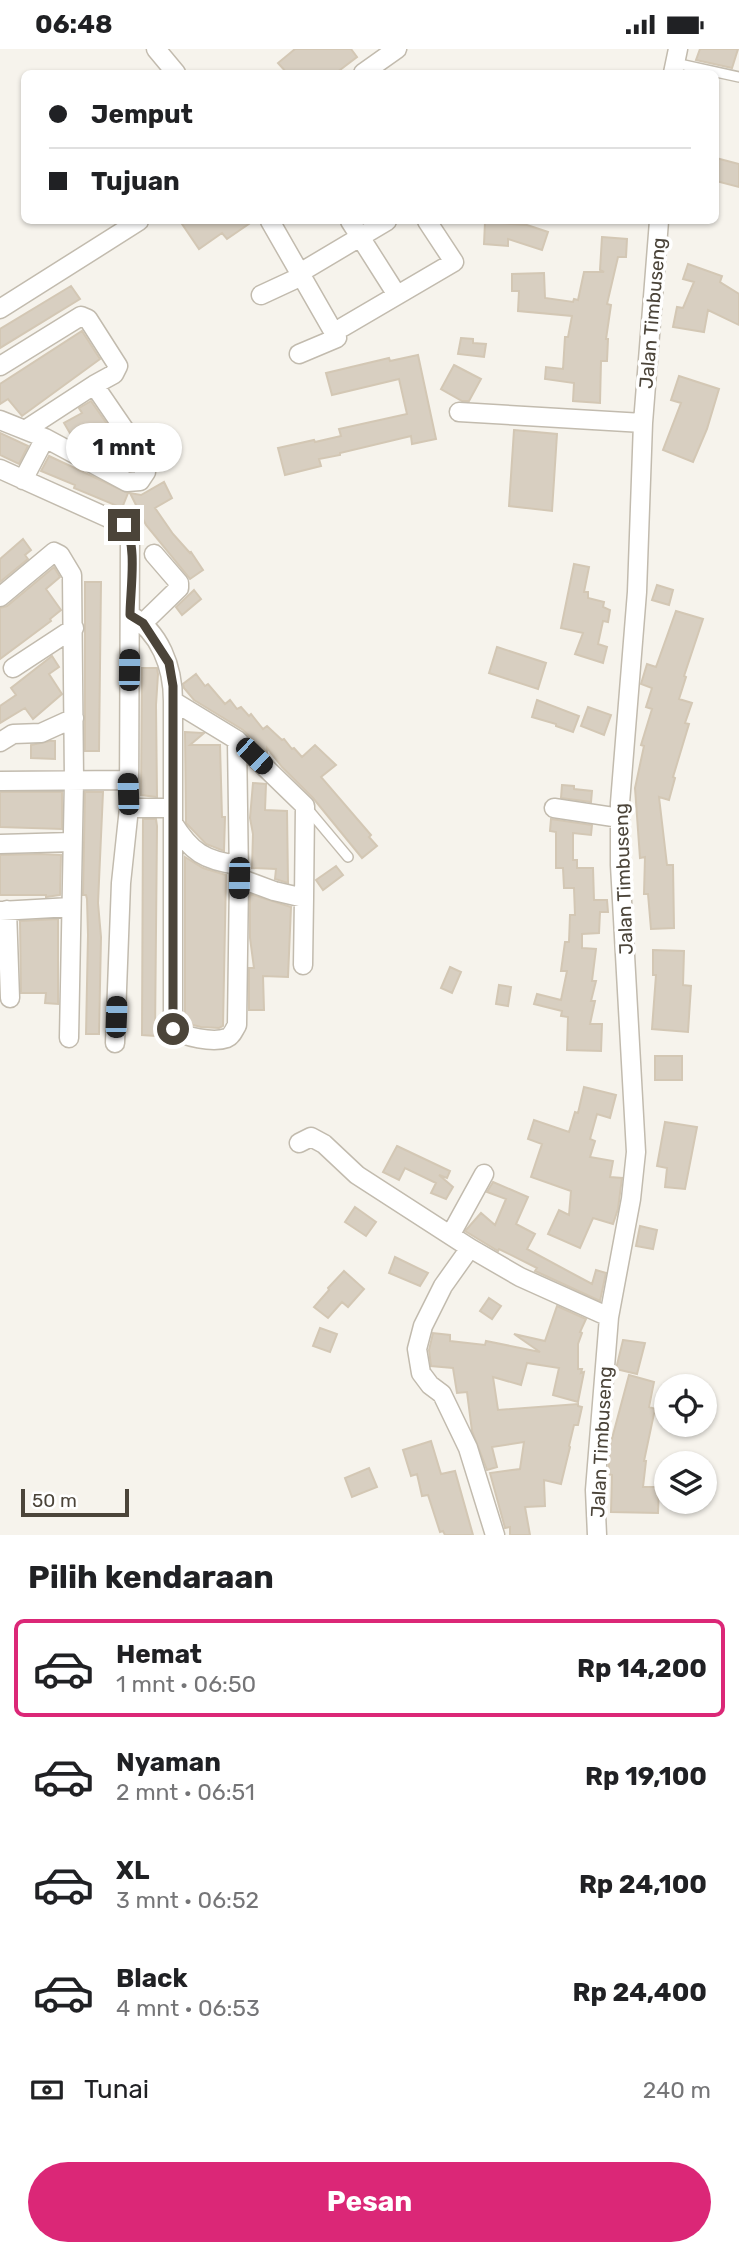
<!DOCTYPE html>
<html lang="id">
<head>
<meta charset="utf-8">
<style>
  :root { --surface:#fff; --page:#f2f2f2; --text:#202124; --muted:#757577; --line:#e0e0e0; --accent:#db2777 }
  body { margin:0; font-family:Rubik,sans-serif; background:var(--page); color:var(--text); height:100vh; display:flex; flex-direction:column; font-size:26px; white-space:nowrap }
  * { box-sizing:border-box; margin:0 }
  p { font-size:23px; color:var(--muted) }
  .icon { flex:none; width:38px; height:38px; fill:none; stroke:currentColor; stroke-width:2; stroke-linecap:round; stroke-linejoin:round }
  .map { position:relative; height:1486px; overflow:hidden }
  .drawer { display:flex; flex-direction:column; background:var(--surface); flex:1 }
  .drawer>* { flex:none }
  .banner { position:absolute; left:21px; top:21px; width:698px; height:154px; border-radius:10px; box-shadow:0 2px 5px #0004; display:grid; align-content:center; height:154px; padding:0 28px; background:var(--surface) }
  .buttons { position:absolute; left:654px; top:1325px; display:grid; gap:14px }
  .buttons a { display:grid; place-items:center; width:63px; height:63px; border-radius:50%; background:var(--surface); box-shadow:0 2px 5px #0004; font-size:35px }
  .scale { position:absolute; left:21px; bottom:18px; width:108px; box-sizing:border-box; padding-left:7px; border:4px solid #4b4439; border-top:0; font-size:19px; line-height:24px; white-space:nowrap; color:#4b4439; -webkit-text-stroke:5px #fff; paint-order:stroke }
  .end { position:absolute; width:32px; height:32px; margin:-16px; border:9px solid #4b4439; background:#fff; box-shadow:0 0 0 4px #fff }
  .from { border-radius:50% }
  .bubble { position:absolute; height:49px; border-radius:24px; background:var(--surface); box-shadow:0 2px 5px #0004; font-size:23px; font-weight:700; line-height:49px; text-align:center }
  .car { position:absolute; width:21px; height:42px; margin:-21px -10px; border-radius:9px; box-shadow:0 0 5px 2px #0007; background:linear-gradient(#222 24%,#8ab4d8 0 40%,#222 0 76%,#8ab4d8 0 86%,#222 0) }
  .banner b { display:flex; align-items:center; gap:24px; height:66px; font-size:26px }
  .banner b+b { border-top:2px solid var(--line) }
  .banner i { width:18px; height:18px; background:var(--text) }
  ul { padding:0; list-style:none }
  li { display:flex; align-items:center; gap:21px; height:98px; margin:0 14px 10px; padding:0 14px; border:4px solid transparent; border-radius:10px }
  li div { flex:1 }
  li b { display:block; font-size:26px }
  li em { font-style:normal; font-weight:700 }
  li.selected { border-color:var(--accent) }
  li>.icon { width:63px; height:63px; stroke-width:1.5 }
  h2 { padding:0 28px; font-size:32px; line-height:84px }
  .pay { display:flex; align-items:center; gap:18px; height:77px; padding:0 28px; font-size:26px }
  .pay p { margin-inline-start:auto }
  .action { display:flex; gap:14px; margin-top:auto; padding:14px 28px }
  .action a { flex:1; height:80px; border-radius:42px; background:var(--accent); color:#fff; font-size:28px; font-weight:700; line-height:80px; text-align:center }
  .status { display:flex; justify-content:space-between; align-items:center; height:49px; padding:0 35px; background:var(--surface); direction:ltr }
  .status svg { height:19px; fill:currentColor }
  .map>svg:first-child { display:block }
</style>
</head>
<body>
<div class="status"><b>06:48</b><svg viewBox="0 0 49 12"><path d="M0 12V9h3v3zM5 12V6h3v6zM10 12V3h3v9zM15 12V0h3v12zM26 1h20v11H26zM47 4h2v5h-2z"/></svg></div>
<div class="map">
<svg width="739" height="1486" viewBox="0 0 739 1486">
  <rect width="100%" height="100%" fill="#f6f3ec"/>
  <!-- building -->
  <path fill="#d8cfc1" stroke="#d3c7b4" stroke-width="2" d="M295 0H351L357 8 336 24H287L278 14Z
    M700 0H738L732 19 696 11Z
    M716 109 739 115V138L716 132Z
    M180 172H253L227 190 222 184 199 200Z
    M485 173 527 176 548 183 542 201 508 190V197L484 195Z
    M602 188 627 190 626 208H618L607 255 611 256 606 290H608L607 312H601L600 354 573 352 574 334 545 330 546 318 563 320 565 288H568L572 267 518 262 519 242H512V225L544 224 545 249 573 253 574 250 578 251 584 223H604L600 221Z
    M688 215 722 227 720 233 739 245V276L708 261 704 283 673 278 677 258 683 259 694 233 683 230Z
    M71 237 80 250 0 299V280Z
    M82 282 100 310 22 367 8 350 0 355V335Z
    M461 289 473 290V294L486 295 484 308 458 305Z
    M418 306 436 390 412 395 411 387 340 404V406L319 410 321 417 285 426 278 399 314 391 315 393 341 387 339 380 407 365 399 330 332 346 326 324 389 309 390 312Z
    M454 316 481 330 469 352H462L441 340Z
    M679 327 719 340 707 380 693 413 663 401 681 354 671 351Z
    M91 352 121 395 106 405 88 377 71 386 64 374 82 364 79 359Z
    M514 381 557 385 552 462 509 457Z
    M0 384 28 397 19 415 0 406Z
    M49 407 128 444 122 459 74 439 75 436 41 422Z
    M164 433 172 449 155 459 173 485 190 504 191 503 203 521 190 530 146 476 130 444 141 446Z
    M23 490 31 501 25 506 28 510 0 533V510Z
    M574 515 589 518 584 543H588V549L604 553 603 558 610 561 608 573 603 572 598 595 607 598 603 614 575 605 583 584 561 579Z
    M54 518 60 528 46 540 61 561 50 570 51 572 0 610V559L7 557Z
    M85 533H101L99 702H85Z
    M657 536 673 541 669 556 652 551Z
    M194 541 201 550 182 566 176 558Z
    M676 562 703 570 684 627 686 628 679 650 692 654 685 674 689 675 673 728 675 729 669 751 659 748 667 816H673L674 879 651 880 648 845H644L645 808 640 809 635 739 644 697 641 696 652 660 646 658 652 639 641 635 647 615 656 618Z
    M497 598 546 614 538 640 489 624Z
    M52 607 59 618 49 625 62 645 33 670 25 659 0 674V657L16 646 11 639Z
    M142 619H157L158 625 156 656 157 748 141 746Z
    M196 625 205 637 208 635 225 655 230 651 237 660 241 658 249 667 251 665 263 680 267 677 282 691 284 690 292 700 294 699 302 708 315 696 336 716 321 728 371 786 369 788 377 797 362 809 313 749 282 718 267 699V704L243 681 194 651 184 639 183 635Z
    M537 651 579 667 573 683 556 677V675L532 668Z
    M588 658 611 666 604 686 581 677Z
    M185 683 204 684 190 696H220L222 768H225L224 802 206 795 186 774Z
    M50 692H55V710L31 709V696Z
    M253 734 266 735 265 761 287 762 288 834 275 830 276 820 252 819 253 785 250 769Z
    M562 736 574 737V740L592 742 591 753 561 749Z
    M0 743H62V780L0 778Z
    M85 743H103L98 854 101 888 99 985H86L88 886 87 850 86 846H83Z
    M143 770H156L157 777 155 987 142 986Z
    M551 770 592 776 591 786 573 784V811H577V819H593L594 851H607L608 863H600L599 884 582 885V899L596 900 592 932H596L591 952H595L590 975H602L601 1002 567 1001 568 968 561 967 562 962 534 955 537 945 561 951 567 922H561L565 893H569L570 866H575L574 839H564L563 819H556V783L550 782Z
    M40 805 61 806 60 846 46 848V846H0V806Z
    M185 808 203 819 226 826 223 977 219 979 201 978 185 974Z
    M336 817 343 826 323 841 316 831Z
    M250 845 291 858 288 928 263 927 264 961H249V919H254L250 889Z
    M58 870V955L45 954 46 944H21L20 872Z
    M653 901 684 902 683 936 691 937 688 983 652 980 656 926H653Z
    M450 918 461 923 452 944 441 939Z
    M499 936 511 938 508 957 496 955Z
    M655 1007H682V1031H655Z
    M584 1038 616 1046 610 1069 597 1065 590 1090 595 1092 590 1108 613 1112 610 1128 622 1129 618 1160 613 1175 593 1169 580 1199 548 1185 559 1161 569 1166 571 1142 531 1128 542 1095 528 1090 534 1071 569 1083 575 1063 578 1064Z
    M665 1073 697 1078 685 1140 665 1138 667 1119 657 1117Z
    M397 1097 450 1122 447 1129 439 1126 453 1138 446 1150 431 1144 436 1134 405 1119 399 1131 383 1123Z
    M493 1133 528 1148 516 1175 535 1185 527 1200 592 1235 596 1221 606 1224 600 1252 535 1222 537 1219 499 1200 498 1202 465 1182 481 1164 495 1176 506 1150 487 1143Z
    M355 1158 376 1173 366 1187 345 1173Z
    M640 1177 657 1181 653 1200 636 1197Z
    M395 1208 428 1224 420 1237 389 1224Z
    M344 1222 364 1240 348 1258 342 1253 328 1269 314 1258 329 1241 328 1239Z
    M489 1249 501 1257 492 1270 480 1262Z
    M557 1257 586 1270 580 1283 582 1284 578 1295V1320H582L581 1324 584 1323 578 1353 553 1346 559 1319 527 1314 521 1336 493 1328 498 1361 578 1355V1357L582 1358 578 1376H574L569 1397 570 1398 561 1435 544 1431 545 1457 525 1458 530 1486H510V1478L505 1479 490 1424 520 1420 524 1393 492 1398 497 1418 487 1421 472 1382 467 1343 457 1344 453 1319 431 1317 429 1301 433 1284 450 1286V1292L485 1296 486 1292 540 1303 514 1285 545 1292Z
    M320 1279 337 1285 330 1303 313 1297Z
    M623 1291 645 1294 637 1325 616 1320Z
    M629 1326 654 1333 649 1358 655 1360 644 1412H646L643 1438H659L658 1464 611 1463 612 1426 608 1425 610 1397Z
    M431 1392 441 1425 455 1422 473 1486H445L443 1482 440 1483 428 1446 422 1447 417 1425 411 1427 403 1401Z
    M369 1419 377 1438 352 1448 345 1429Z"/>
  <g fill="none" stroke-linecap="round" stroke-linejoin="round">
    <defs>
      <path id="lane" d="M675 14 739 28
        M306 758 348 808"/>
      <path id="street" d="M156 0 176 24
        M363 24 397 0
        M673 24 678 0
        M270 172 337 289 299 305
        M350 172 397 246
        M308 219 387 172
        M261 246 302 227
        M0 260 139 172
        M343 278 454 213 427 172
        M0 317 81 267 88 270 118 317 114 325 94 336 144 409 146 423 140 432 127 433 45 389
        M459 363 643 374
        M0 371 45 389 23 431
        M25 381 94 336
        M0 420 124 476 130 487 129 759 121 834 115 994
        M0 548 54 503 60 506 72 526 74 731 69 989
        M130 566C160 583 173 618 173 652L237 691 305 757 304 849 274 842 239 829
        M143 574 179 539V534L154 505
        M13 619 74 579
        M173 652V980C184 988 213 994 227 989 232 987 234 981 237 976L239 829 237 691
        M0 693 13 685 41 684 74 669
        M0 732 128 731
        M129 759H172
        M554 759 620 769
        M173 774C191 803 205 812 239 816
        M0 795 72 793
        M7 861 10 949
        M0 862 71 858
        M303 916 304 849
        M299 1094 311 1088 324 1095 357 1126 470 1199
        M451 1185 484 1125
        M495 1486 468 1399 442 1345 430 1336 421 1324 417 1300 423 1277 443 1237 470 1199 520 1228 609 1268
        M597 1486 595 1441 609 1268 631 1150 636 1103 620 816V754L637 543 643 374 659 172"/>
    </defs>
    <!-- lane casing -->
    <use href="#lane" stroke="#c2bbae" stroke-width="12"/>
    <!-- street casing -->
    <use href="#street" stroke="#c2bbae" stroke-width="21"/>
    <!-- lane -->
    <use href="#lane" stroke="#fff" stroke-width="9"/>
    <!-- street -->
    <use href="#street" stroke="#fff" stroke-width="18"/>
  </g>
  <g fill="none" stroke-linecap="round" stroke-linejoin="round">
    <!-- route -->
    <path stroke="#4b4439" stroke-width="9" d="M124 476C138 494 130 543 130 566L143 574 169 614 173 637V980"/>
  </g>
  <g text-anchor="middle" stroke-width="7" stroke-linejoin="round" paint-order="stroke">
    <!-- street labels -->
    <g font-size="19" fill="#4b4439" stroke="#fff">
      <text transform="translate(652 264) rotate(-85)" y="7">Jalan Timbuseng</text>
      <text transform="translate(623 830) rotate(-92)" y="7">Jalan Timbuseng</text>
      <text transform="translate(601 1393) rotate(-87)" y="7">Jalan Timbuseng</text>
    </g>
  </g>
</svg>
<div class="buttons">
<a><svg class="icon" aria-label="locate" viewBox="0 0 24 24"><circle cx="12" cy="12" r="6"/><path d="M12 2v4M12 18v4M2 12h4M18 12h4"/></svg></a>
<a><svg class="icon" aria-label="layers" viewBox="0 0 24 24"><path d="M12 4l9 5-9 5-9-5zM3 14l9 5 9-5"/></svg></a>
</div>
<div class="scale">50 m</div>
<i class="end from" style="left:173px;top:980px"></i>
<i class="end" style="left:124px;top:476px"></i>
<div class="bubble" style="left:66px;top:374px;width:116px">1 mnt</div>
<i class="car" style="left:129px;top:621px;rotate:1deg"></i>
<i class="car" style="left:254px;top:707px;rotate:134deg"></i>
<i class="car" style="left:128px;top:745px;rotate:358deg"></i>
<i class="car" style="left:239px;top:829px;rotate:181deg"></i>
<i class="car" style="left:116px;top:968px;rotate:2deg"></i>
<div class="banner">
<b><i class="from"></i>Jemput</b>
<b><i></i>Tujuan</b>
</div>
</div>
<section class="drawer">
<h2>Pilih kendaraan</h2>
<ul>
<li class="selected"><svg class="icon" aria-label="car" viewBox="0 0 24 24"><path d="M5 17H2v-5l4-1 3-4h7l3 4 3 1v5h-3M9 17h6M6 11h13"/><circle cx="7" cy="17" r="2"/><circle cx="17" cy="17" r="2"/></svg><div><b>Hemat</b><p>1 mnt · 06:50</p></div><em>Rp 14,200</em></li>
<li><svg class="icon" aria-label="car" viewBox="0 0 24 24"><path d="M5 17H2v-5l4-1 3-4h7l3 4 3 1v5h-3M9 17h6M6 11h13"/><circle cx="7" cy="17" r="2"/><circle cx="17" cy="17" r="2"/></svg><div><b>Nyaman</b><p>2 mnt · 06:51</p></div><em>Rp 19,100</em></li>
<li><svg class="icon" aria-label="car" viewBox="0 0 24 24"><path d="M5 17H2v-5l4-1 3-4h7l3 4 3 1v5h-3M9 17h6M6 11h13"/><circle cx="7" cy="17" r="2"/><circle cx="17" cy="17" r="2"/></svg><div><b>XL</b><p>3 mnt · 06:52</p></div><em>Rp 24,100</em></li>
<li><svg class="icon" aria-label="car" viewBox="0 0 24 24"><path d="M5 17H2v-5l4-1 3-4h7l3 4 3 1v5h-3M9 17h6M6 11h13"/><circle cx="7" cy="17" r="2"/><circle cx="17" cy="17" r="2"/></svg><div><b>Black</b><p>4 mnt · 06:53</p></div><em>Rp 24,400</em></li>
</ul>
<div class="pay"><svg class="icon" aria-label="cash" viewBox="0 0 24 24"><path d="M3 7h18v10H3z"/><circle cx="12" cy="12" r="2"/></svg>Tunai<p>240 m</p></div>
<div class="action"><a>Pesan</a></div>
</section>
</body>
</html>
